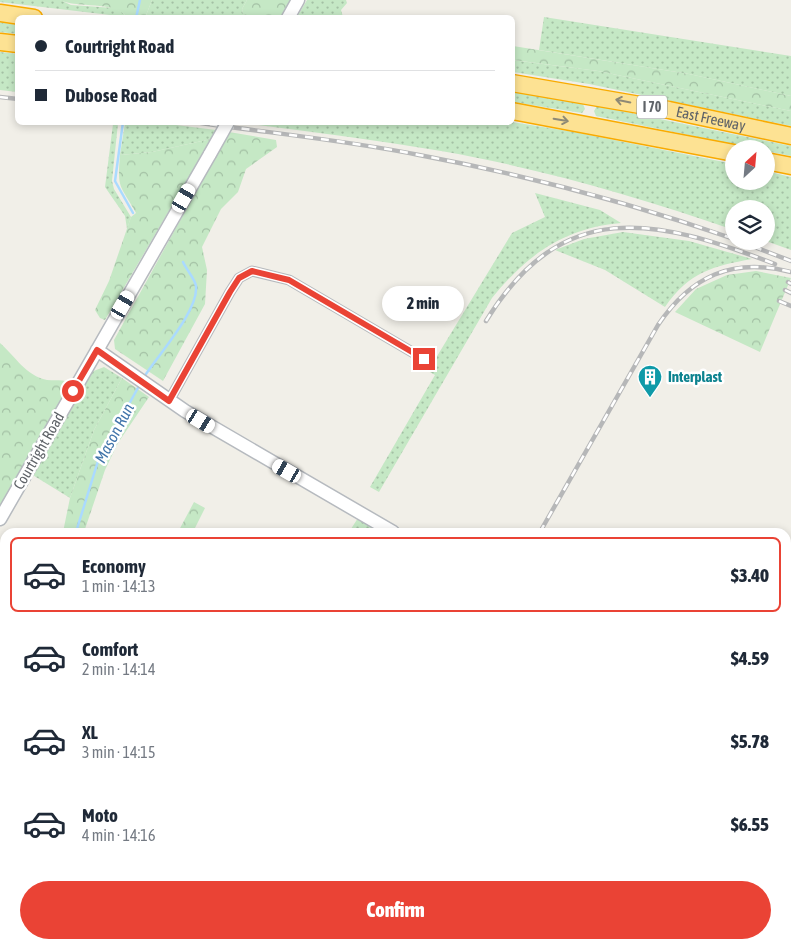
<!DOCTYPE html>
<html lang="en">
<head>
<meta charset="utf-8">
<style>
  :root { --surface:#fff; --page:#f2f2f3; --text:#1f2937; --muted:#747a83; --line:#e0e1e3; --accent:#ea4335 }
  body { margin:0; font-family:"Asap Condensed",sans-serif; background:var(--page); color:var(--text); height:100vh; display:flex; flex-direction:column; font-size:19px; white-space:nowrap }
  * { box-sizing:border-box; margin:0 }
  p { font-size:16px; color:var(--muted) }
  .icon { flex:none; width:28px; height:28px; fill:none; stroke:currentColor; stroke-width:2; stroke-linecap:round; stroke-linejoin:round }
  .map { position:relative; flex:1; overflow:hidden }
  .details { position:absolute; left:0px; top:528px; width:791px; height:421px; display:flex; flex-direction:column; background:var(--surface); border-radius:15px 15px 0 0; box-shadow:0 2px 8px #0003 }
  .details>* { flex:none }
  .hud { position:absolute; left:15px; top:15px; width:500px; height:110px; border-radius:8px; box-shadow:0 2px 8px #0003; display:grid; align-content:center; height:110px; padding:0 20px; background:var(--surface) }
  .needle { width:32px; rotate:26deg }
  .controls { position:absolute; left:725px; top:140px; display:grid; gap:10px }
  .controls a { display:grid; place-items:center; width:50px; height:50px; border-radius:50%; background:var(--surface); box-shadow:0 2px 8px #0003; font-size:25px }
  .end { position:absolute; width:22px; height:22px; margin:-11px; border:6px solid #ea4335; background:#fff; box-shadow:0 0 0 2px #fff }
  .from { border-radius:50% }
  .bubble { position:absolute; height:35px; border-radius:18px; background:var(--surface); box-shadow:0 2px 8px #0003; font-size:16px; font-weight:800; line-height:35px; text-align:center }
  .car { position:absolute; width:15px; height:30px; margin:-15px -8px; border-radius:6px; box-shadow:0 0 4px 1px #0007; background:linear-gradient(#fff 24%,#345 0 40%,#fff 0 76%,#345 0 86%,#fff 0) }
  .hud b { display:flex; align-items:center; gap:18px; height:48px; font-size:19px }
  .hud b+b { border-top:1px solid var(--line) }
  .hud i { width:12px; height:12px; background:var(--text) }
  ul { padding:9px 0 0; list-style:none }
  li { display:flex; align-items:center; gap:15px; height:75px; margin:0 10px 8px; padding:0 10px; border:2px solid transparent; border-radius:8px }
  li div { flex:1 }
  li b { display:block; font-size:19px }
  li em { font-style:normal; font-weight:800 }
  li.active { border-color:var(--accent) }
  li>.icon { width:45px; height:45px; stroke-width:1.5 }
  .action { display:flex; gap:10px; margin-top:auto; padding:10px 20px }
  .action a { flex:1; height:58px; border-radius:30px; background:var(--accent); color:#fff; font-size:20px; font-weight:800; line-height:58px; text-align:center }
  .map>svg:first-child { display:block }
</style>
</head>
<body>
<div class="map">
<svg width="791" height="948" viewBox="0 0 791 948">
  <defs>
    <pattern id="grass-dots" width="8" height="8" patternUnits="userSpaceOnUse" patternTransform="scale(1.25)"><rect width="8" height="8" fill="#c5e8c5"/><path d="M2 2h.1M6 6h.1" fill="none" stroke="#a3c0a4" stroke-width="1.8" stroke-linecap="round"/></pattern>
    <pattern id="forest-crowns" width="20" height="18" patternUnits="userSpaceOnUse" patternTransform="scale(1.25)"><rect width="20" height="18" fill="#c5e8c5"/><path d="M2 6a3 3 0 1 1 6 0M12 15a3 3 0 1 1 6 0" fill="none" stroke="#a3c0a4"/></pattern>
  </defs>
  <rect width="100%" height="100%" fill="#f1efe8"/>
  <!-- grass -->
  <path fill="url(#grass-dots)" d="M0 0H60L71 5 114 8 122 12 127 17 0 2Z
    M152 0H247L242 9 243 14 250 17 145 18Z
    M307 0H346L347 3 341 10 343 17H297Z
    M544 17 791 56V96L689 74 539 50Z
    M0 22 17 25V34L0 32Z
    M0 52 17 54V92L0 90Z
    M512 60 598 71 791 111V126L589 84 513 72Z
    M513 92 583 104 585 109 582 113 513 102Z
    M597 106 791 146V156L766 151V149H757L596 116 594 111Z
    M512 122 574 132 734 164V181H766V171L791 177V250L766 241V209H734V230C640 197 538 168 441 151 374 140 308 131 241 123Z
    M105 123H118L112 181 114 189 131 217 127 229 125 216 105 187 113 124Z
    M125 123H160L216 130 211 139 152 152 120 155Z
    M535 193 600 210 621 223C564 228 527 255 492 298L379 492 370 487 435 375 428 371 512 233 545 217Z
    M623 232 689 241 752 259C713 266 689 272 665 307L605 270 555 250 584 239Z
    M104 367 122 378 94 430 70 498 31 474 91 372Z
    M358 518 383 532H349Z
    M786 712 791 715V759L786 756Z
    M786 767 791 770V948H578L580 944H786Z
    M0 781 5 782V908L0 917Z"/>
  <!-- forest -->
  <path fill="url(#forest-crowns)" d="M59 0H152L145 18 127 17C112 0 80 9 59 0Z
    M247 0H292L282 17H250L243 14 242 9Z
    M513 46 689 74 791 96V111L598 71 513 60Z
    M229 132 276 140 277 147 246 169 238 192 221 209 202 247 207 270 205 304 163 381 115 349 114 340Z
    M211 139 105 320 100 318 95 310 109 281 131 217 136 213C120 184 117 190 120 155L152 152Z
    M756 271 791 278 760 352 675 312 696 289 727 275Z
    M0 343C15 356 26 376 47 380 56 381 62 379 71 383L0 509Z
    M122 378 149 397 118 443 105 470 84 532H63L70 498 94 430Z
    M194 502 205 508 193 532H178Z
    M5 697V782L0 781V707Z
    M526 944H580L578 948H533Z"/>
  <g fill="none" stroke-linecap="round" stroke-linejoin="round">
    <!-- stream -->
    <path stroke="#aadaff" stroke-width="2.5" d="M136 18 140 0
      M123 122 115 181 133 213
      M144 377C157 356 199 311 196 286 195 279 186 269 183 262
      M76 532 98 461 140 384
      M0 740 5 731"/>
    <defs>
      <path id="street" d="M169 401 230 292 239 278 252 271 289 280 424 359
        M350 944 357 948
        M90 948 92 944
        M197 948V944
        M252 948V944
        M279 948 280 944"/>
      <path id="secondary" d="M288 18 298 0
        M97 350 185 411 393 532
        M0 519 210 154
        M786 762 791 765
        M0 943 6 948"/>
      <g id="highway">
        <path d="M0 13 34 18"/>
        <path d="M0 42 18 44"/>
        <path id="s1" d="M512 83 669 110 791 136"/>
        <path d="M512 111 734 153"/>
        <path d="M766 161 791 166"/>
      </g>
    </defs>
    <!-- street casing -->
    <use href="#street" stroke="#b5b8bc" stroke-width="11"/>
    <!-- secondary casing -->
    <use href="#secondary" stroke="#b6babf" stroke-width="15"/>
    <!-- highway casing -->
    <use href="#highway" stroke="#f9ab00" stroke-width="19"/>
    <!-- street -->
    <use href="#street" stroke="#fff" stroke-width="9"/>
    <!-- secondary -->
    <use href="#secondary" stroke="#fff" stroke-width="12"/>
    <!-- highway -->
    <use href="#highway" stroke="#fde293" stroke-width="16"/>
    <defs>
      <path id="rail" d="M0 97 18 99
        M194 122C269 133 345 140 419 155 526 175 631 203 734 239
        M739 241 791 261
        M788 282 791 284
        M785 290 791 293
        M779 301 791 306
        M486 321C563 196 655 218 775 264
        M540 532 658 325C691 276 732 257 791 272"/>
    </defs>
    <!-- rail casing -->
    <use href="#rail" stroke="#b6b7b8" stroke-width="4.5"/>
    <!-- rail -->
    <use href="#rail" stroke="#fff" stroke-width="2.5" stroke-dasharray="8" stroke-linecap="butt"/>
    <defs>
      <path id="secondary-bridge" d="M210 154 228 122"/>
    </defs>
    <!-- secondary-bridge casing -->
    <use href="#secondary-bridge" stroke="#b6babf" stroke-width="15" stroke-linecap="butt"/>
    <!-- secondary-bridge -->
    <use href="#secondary-bridge" stroke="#fff" stroke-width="12"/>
  </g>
  <!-- one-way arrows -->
  <defs><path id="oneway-shaft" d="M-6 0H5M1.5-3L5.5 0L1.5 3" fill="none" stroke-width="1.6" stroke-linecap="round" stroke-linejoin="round" transform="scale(1.25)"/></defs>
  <g stroke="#8e8975">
    <use href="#oneway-shaft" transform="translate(623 101) rotate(-169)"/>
    <use href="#oneway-shaft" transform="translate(561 120) rotate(10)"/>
  </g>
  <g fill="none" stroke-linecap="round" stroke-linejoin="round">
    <!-- route -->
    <path stroke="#ea4335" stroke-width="6" d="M73 391 97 350 169 401 230 292 239 278 252 271 289 280 424 359"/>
  </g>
  <!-- icons -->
  <defs>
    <symbol id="building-pin" viewBox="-11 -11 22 30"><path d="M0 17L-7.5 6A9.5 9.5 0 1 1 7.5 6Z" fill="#0f9aa8" stroke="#fff"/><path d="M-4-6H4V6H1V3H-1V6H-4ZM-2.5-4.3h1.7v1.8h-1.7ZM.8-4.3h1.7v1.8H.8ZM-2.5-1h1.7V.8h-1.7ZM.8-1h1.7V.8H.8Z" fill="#fff"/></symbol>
  </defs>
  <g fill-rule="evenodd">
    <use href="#building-pin" x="636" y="363" width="28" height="38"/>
  </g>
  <g text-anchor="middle" stroke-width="5" stroke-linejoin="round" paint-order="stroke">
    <!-- shield labels -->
    <rect fill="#fff" stroke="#8f9295" stroke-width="1" x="637" y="95.5" width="30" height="23" rx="4"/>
    <g font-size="14" font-weight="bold" fill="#5f6368">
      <text x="652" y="112">I 70</text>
    </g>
    <!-- street labels -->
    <g font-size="15" fill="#5f6368" stroke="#fff">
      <text dy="5" stroke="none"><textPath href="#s1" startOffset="202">East Freeway</textPath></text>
      <text transform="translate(39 451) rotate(-60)" y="5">Courtright Road</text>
    </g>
    <!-- culture labels -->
    <g font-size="15" font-weight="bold" fill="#0d838f" stroke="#fff" text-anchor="start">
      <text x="668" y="382">Interplast</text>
    </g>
    <!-- water labels -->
    <g font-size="16" font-style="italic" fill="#4174aa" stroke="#fff">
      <text transform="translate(114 433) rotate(-62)" y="6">Mason Run</text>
    </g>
  </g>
</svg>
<div class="controls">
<a><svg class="needle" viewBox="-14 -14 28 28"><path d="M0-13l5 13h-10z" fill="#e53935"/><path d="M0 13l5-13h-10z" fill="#747a83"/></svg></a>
<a><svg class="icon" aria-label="layers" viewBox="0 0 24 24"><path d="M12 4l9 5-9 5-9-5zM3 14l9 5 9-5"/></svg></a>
</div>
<i class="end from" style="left:73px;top:391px"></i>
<i class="end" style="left:424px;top:359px"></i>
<div class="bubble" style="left:382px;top:286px;width:82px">2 min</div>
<i class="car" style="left:184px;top:198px;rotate:30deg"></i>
<i class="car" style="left:123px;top:305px;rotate:30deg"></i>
<i class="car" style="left:201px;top:421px;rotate:121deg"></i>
<i class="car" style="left:287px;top:471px;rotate:300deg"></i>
<div class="hud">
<b><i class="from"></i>Courtright Road</b>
<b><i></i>Dubose Road</b>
</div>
<section class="details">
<ul>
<li class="active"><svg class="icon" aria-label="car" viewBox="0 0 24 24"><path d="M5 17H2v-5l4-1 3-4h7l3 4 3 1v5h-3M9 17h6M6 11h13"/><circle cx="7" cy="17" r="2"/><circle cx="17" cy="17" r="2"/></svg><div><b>Economy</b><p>1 min · 14:13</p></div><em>$3.40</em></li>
<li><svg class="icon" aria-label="car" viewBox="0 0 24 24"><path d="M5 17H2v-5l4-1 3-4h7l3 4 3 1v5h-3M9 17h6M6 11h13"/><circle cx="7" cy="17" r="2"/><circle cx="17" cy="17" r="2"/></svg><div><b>Comfort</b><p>2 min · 14:14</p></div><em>$4.59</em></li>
<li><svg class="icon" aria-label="car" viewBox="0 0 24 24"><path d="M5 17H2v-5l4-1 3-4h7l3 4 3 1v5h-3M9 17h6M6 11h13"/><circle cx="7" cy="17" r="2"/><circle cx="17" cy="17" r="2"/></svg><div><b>XL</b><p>3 min · 14:15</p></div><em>$5.78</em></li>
<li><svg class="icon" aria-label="car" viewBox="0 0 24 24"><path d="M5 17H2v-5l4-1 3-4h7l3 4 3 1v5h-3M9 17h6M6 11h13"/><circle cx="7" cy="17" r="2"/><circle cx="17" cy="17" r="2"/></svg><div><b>Moto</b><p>4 min · 14:16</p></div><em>$6.55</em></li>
</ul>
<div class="action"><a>Confirm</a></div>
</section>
</div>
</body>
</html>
